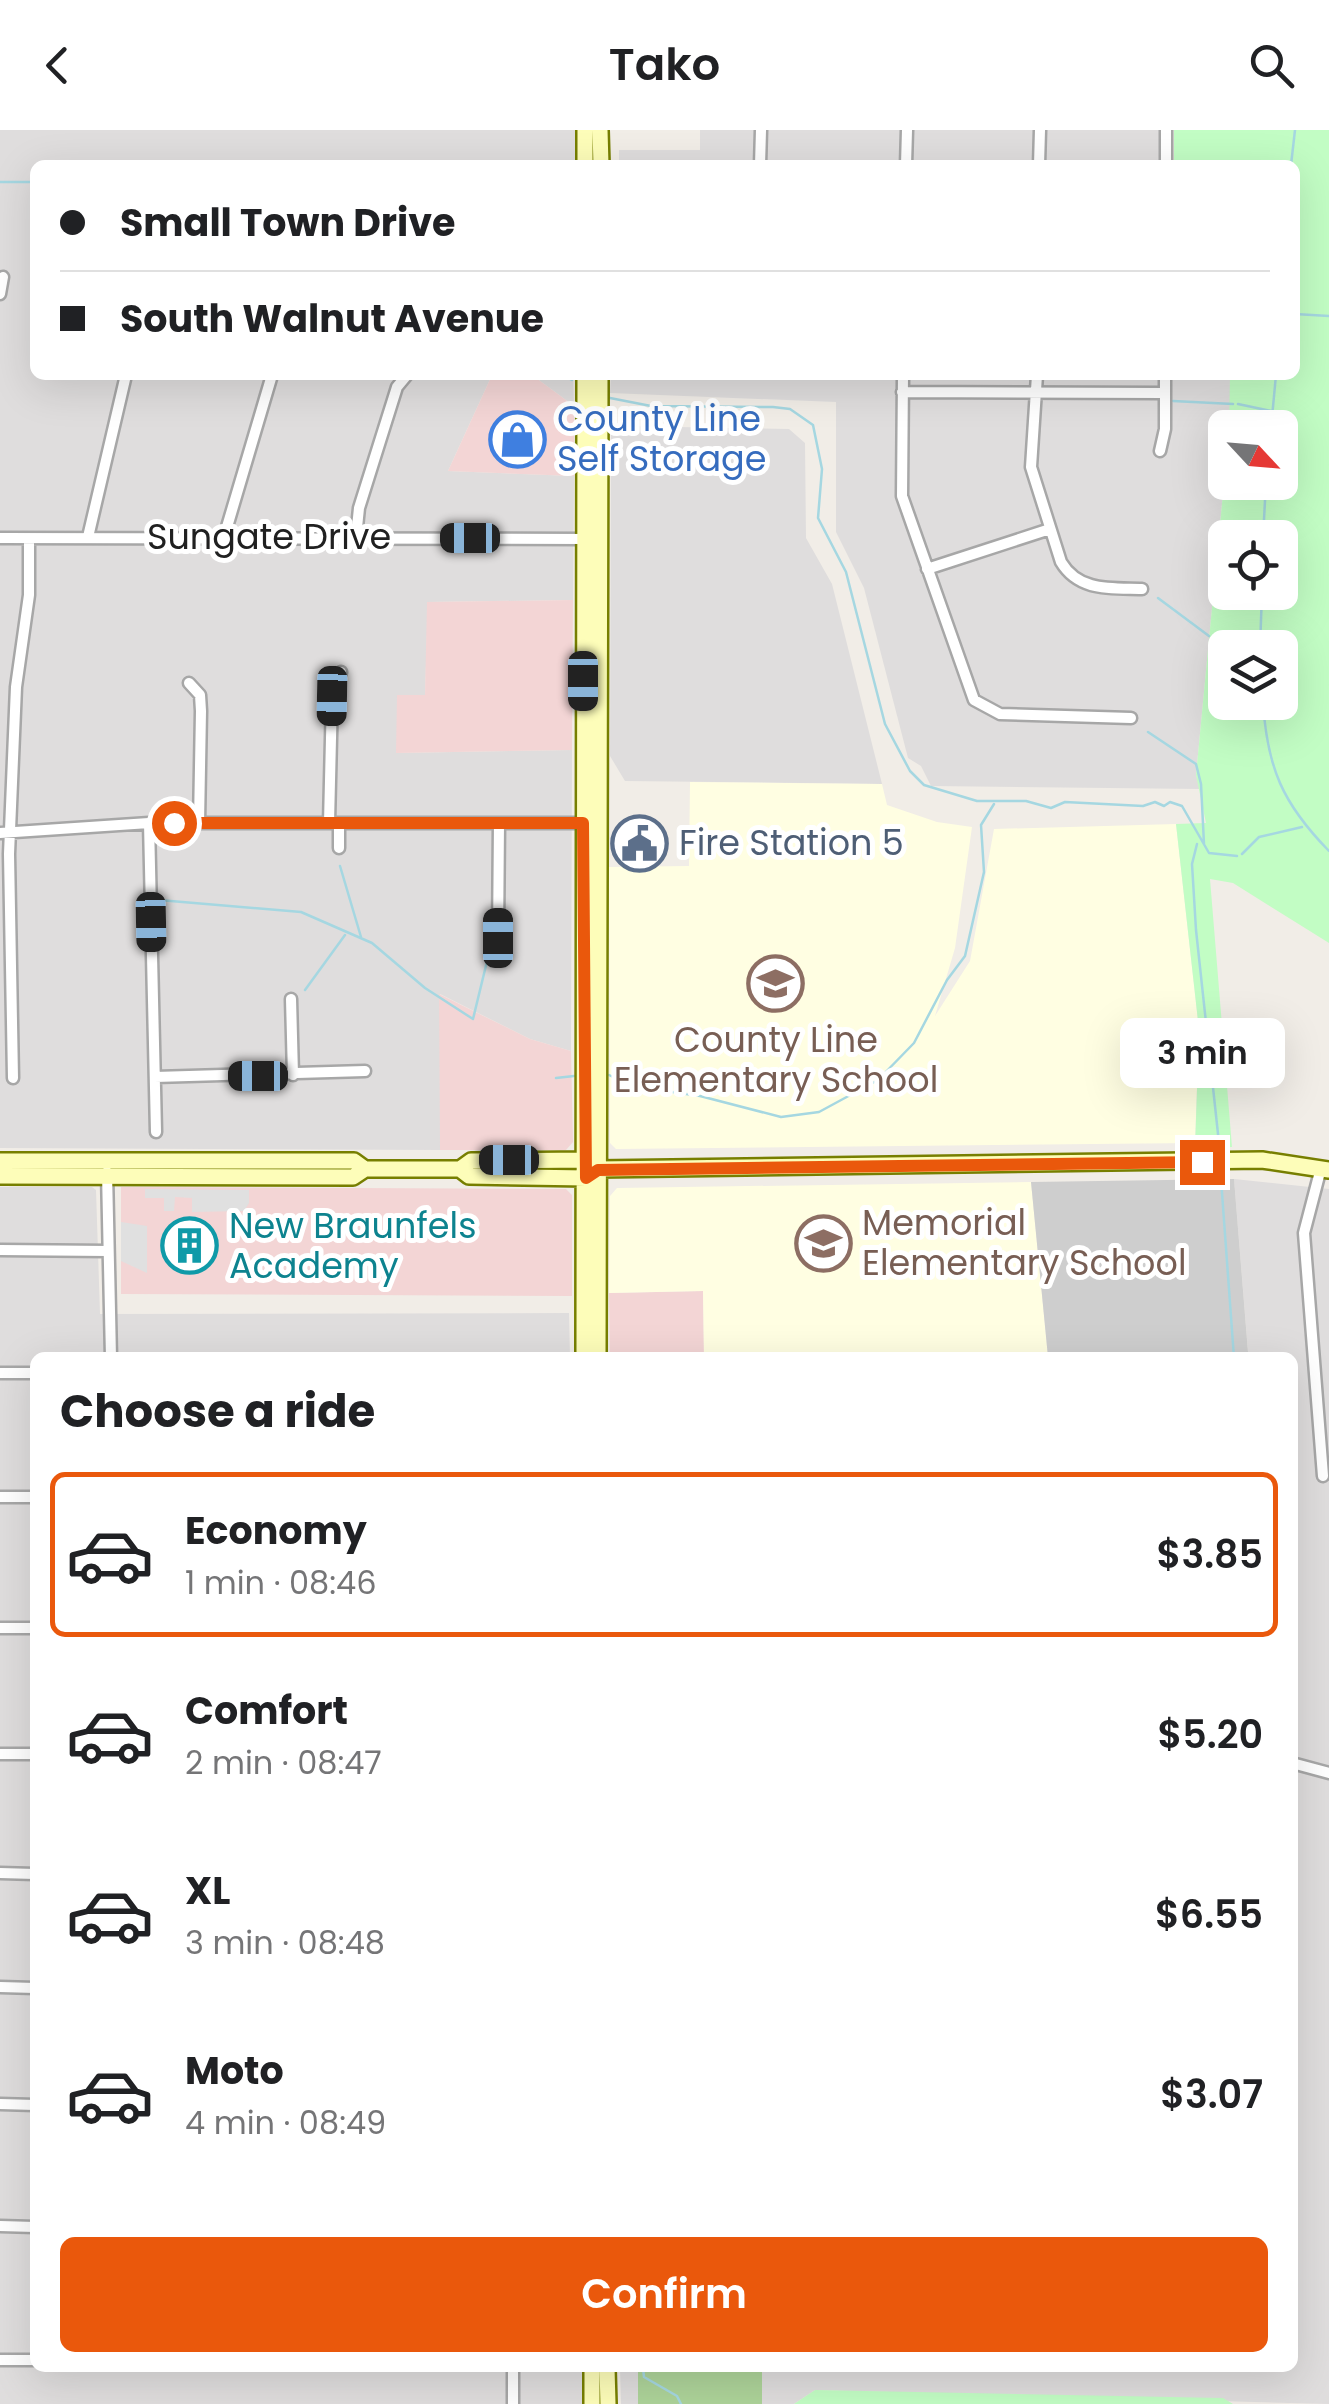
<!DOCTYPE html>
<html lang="en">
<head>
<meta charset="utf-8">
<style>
  :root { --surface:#fff; --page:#f2f2f2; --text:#202124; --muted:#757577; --line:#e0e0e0; --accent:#ea580c }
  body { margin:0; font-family:Poppins,sans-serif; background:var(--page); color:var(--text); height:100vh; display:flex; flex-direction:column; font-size:38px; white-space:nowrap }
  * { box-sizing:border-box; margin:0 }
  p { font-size:32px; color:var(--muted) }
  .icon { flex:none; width:55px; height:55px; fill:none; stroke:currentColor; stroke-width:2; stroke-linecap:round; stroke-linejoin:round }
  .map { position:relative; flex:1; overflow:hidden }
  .details { position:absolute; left:30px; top:1222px; width:1268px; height:1020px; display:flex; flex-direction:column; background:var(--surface); border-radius:15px; box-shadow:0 10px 40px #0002 }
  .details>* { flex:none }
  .banner { position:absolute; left:30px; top:30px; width:1270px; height:220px; border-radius:15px; box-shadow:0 10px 40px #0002; display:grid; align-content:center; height:220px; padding:0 30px; background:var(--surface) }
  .needle { width:65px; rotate:116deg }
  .controls { position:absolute; left:1208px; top:280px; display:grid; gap:20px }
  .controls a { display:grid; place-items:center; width:90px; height:90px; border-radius:15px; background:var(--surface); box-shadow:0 10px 40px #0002; font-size:50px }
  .end { position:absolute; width:45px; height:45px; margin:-22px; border:12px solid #ea580c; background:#fff; box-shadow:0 0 0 5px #fff }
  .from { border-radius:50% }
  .bubble { position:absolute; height:70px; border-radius:15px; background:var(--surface); box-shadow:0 10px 40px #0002; font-size:32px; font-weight:600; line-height:70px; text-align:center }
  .car { position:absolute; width:30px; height:60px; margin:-30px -15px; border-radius:12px; box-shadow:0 0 8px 2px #0007; background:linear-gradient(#222 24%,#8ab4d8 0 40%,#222 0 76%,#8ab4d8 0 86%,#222 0) }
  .banner b { display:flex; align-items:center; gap:35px; height:95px; font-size:38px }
  .banner b+b { border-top:2px solid var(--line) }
  .banner i { width:25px; height:25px; background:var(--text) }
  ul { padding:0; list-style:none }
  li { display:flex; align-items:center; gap:30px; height:165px; margin:0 20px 15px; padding:0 10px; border:5px solid transparent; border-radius:15px }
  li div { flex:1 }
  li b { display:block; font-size:38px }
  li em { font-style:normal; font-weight:600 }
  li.on { border-color:var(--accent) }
  li>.icon { width:90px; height:90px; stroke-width:1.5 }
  h2 { padding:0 30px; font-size:45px; line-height:120px }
  .action { display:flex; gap:20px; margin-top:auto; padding:20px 30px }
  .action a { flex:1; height:115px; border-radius:15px; background:var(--accent); color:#fff; font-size:40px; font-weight:600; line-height:115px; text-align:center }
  header { display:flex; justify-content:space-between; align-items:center; height:130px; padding:0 30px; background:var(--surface); font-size:45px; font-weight:600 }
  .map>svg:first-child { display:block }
</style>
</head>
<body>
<header><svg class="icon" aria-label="back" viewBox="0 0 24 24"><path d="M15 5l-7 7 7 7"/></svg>Tako<svg class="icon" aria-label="search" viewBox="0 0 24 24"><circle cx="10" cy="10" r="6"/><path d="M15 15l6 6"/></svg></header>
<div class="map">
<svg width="1329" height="2274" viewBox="0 0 1329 2274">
  <rect width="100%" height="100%" fill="#f1ede7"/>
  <!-- residential -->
  <path fill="#dfdddd" d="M0 0H575V35H35V245H492L448 341 574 346 573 470 428 472 425 566 398 565 397 623 572 620 571 921 530 909 440 864V1020L0 1018Z
    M700 0H1161V35H619V20H700Z
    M532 245H573L574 276Z
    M611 245H1230L1233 261 1229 297 1225 298V342L1196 645 1201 659 931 656 921 636 908 628 864 458 836 402V272L610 263Z
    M621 296 789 299 805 313 806 408 832 454 882 654 625 651 610 626 611 302Z
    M1234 1049 1329 1059V2274L815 2260 794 2274H621L620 2238H1292V1228L1185 1224 1248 1221Z
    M0 1057H92L96 1060 100 1184 569 1183 570 1227 35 1228V2238H588L590 2274H0Z"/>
  <!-- commercial -->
  <path fill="#f3d5d5" d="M492 245H532L574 276V346L448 341Z
    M573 470 572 620 396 623 397 565H425L427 472Z
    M439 864 530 909 571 921 573 1012 566 1020H440Z
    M121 1057 566 1059 572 1065V1166L121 1164Z
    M703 1161 704 1227H610L609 1163Z"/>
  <!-- education -->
  <path fill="#fffee2" d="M690 652 882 654 887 675 937 692 972 697 955 818 935 886 970 831 994 699 1176 694 1199 900 1195 1013 616 1019 610 1013 609 737 689 736Z
    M1031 1052 1048 1227H704L703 1161 609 1163 610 1066 617 1058Z"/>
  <!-- religious -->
  <path fill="#cecece" d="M1234 1049 1248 1222 1186 1228 1048 1227 1031 1052Z"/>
  <!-- forest -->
  <path fill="#add399" d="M638 2238H762V2274H638Z"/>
  <!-- park -->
  <path fill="#c2fdc4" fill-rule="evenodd" d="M1174 0H1329V813L1233 753 1210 749 1232 1017 1195 1018 1199 900 1176 694 1206 693 1196 645 1225 342V352H1280V298L1229 297 1230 245H1295V35H1174ZM1225 408H1280V462H1225ZM1225 518H1280V572H1225Z
    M815 2260 1223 2268 1233 2274H794Z"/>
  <!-- parking -->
  <path fill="#e0e0e0" d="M145 1059 249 1060V1073L244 1081 192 1082V1068L175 1067 174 1081H164V1068H145Z
    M121 1092 147 1096V1143L121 1131Z"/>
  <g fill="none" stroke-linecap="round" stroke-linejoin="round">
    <!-- stream -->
    <path stroke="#a5d7e1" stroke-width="2.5" d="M1291 35 1295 0
      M0 52H35
      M1295 184 1329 186
      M562 245 572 250
      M610 268 651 276 773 277 790 279 813 295 822 339 818 388 846 442 885 594 910 641 924 655 977 671H1026L1051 678 1065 672 1143 676 1155 672 1164 676 1170 672 1182 676 1209 723 1237 726
      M1173 271 1233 274
      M1238 274 1271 281
      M1271 298 1276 245
      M1263 408 1266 352
      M1158 468 1209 506
      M1217 510 1231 518
      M1260 518 1262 462
      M1263 572C1267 638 1283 674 1329 721
      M1148 602 1196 634 1201 654 1204 714
      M1197 714 1192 734 1196 800 1219 1013
      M1242 724 1259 707 1302 697
      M340 736 361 807
      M159 770 301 782 372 813 425 858 473 889 490 819
      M305 860 345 805
      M609 945 631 956 700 966 781 987 819 982 878 950 914 913 947 850 965 826 984 742 981 695 994 674
      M556 948 574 946
      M1221 1049 1234 1228
      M643 2238 644 2247 677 2266 681 2274"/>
    <defs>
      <path id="street" d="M760 35 761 0
        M906 35 907 0
        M1039 35 1040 0
        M1166 35V0
        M0 164 3 147
        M903 245 902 366 974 570 1000 584 1131 588
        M1037 245 1031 337 1061 432C1079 462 1111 458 1142 459
        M902 262 1165 263
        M1160 321 1165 299V245
        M88 407 126 245
        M224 407 272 245
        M356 407 359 378 397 257 407 245
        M0 408 588 409
        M927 439 1050 399
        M189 553 200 565 201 581 199 693
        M149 693 156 1002
        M329 693 332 566 341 542
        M0 703 149 693H591
        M339 718V694
        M498 808 499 693
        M291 869 293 945
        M155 947 365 941
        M13 948 9 724 16 557 29 465V409
        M1321 1038 1304 1103 1323 1346
        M107 1042 111 1228
        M0 1120 108 1121
        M0 1243H35
        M0 1367H35
        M0 1498H35
        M0 1624H35
        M1292 1633 1329 1643
        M0 1743 35 1744
        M0 1857 35 1858
        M0 1974 35 1975
        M0 2096 35 2097
        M0 2230H35
        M513 2238V2274"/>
      <path id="secondary" d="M600 0 601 35
        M585 35V0
        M0 1031H354L365 1039
        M460 1039 471 1031 586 1030 591 1034
        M0 1046 353 1047 365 1039H460L469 1046 586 1048 598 1039 1262 1030 1329 1040
        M584 1228 585 245
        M598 1228 600 245
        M592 2238V2274
        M607 2238 608 2274"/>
    </defs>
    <!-- street casing -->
    <use href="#street" stroke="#a7a7a7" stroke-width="15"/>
    <!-- secondary casing -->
    <use href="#secondary" stroke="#777f00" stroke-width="20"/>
    <!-- street -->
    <use href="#street" stroke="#fff" stroke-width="10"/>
    <!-- secondary -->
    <use href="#secondary" stroke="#fdfdb9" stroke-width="15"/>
  </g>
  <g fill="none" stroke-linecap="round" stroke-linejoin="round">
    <!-- route -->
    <path stroke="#ea580c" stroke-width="12" d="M174 693H583L586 1048 598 1040 1202 1032"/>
  </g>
  <!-- icons -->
  <defs>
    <symbol id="shop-ring" viewBox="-11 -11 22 22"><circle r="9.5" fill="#fff" stroke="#3f7fe0" stroke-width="1.5"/><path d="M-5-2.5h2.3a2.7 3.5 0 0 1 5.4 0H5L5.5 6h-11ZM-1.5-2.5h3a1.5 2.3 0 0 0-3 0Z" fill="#3f7fe0"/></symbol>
    <symbol id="civic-ring" viewBox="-11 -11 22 22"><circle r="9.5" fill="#fff" stroke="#5c6f8a" stroke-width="1.5"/><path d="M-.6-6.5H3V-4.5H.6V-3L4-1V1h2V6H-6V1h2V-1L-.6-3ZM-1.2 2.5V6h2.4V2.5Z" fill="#5c6f8a"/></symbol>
    <symbol id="school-ring" viewBox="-11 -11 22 22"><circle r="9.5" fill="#fff" stroke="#8d6e63" stroke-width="1.5"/><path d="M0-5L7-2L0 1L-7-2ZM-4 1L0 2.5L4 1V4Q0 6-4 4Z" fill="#8d6e63"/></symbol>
    <symbol id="building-ring" viewBox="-11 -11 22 22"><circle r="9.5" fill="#fff" stroke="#0f9aa8" stroke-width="1.5"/><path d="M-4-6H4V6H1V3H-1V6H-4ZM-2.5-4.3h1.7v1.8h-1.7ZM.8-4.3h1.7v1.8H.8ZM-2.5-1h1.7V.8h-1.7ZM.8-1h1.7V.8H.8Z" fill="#0f9aa8"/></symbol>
  </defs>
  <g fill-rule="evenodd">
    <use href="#shop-ring" x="486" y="278" width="63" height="63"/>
    <use href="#civic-ring" x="608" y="682" width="63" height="63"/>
    <use href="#school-ring" x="744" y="822" width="63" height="63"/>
    <use href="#school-ring" x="792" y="1082" width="63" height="63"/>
    <use href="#building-ring" x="158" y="1084" width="63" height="63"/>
  </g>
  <g text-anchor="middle" stroke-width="10" stroke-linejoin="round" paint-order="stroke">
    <!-- shop labels -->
    <g font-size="35" fill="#366cbe" stroke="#fff" text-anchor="start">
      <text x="557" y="301">County Line<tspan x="557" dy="40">Self Storage</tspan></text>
    </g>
    <!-- street labels -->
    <g font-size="35" fill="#202020" stroke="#fff">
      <text x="269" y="419">Sungate Drive</text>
    </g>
    <!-- service labels -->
    <g font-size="35" fill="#4e5e75" stroke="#fff" text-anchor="start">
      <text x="679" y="725">Fire Station 5</text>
    </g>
    <!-- education labels -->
    <g font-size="35" fill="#785e54" stroke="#fff">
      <text x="776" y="922">County Line<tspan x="776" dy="40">Elementary School</tspan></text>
      <text x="862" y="1105" text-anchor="start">Memorial<tspan x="862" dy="40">Elementary School</tspan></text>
    </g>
    <!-- culture labels -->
    <g font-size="35" fill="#0d838f" stroke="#fff" text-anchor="start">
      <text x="229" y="1108">New Braunfels<tspan x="229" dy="40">Academy</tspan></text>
    </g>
  </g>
</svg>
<div class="controls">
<a><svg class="needle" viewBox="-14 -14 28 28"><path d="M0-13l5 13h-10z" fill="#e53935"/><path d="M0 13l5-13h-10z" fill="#757577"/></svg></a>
<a><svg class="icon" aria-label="locate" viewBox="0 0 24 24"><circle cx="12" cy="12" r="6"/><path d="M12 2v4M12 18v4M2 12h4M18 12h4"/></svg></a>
<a><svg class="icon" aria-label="layers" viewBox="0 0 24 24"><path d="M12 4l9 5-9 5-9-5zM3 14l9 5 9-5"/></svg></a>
</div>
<i class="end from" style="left:174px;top:693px"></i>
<i class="end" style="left:1202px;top:1032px"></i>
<div class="bubble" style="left:1120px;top:888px;width:165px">3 min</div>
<i class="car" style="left:470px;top:408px;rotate:270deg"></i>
<i class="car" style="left:583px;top:551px;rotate:180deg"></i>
<i class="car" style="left:332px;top:566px;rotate:181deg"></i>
<i class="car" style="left:151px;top:792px;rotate:179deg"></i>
<i class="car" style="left:498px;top:808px;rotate:0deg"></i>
<i class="car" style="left:258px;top:946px;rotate:270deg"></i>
<i class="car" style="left:509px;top:1030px;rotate:270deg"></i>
<div class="banner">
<b><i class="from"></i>Small Town Drive</b>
<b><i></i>South Walnut Avenue</b>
</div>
<section class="details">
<h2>Choose a ride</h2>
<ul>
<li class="on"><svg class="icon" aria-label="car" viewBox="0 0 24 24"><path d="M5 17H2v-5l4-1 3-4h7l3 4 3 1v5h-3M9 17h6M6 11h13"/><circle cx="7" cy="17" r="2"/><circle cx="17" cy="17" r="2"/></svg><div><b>Economy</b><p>1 min · 08:46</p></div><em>$3.85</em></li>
<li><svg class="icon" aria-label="car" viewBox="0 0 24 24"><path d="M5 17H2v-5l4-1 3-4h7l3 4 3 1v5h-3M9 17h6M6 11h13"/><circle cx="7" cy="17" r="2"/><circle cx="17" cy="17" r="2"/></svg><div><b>Comfort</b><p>2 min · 08:47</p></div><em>$5.20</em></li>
<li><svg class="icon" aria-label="car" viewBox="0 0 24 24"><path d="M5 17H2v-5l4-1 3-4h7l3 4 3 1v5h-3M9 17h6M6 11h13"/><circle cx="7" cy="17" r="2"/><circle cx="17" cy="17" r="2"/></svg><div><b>XL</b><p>3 min · 08:48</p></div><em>$6.55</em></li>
<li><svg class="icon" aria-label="car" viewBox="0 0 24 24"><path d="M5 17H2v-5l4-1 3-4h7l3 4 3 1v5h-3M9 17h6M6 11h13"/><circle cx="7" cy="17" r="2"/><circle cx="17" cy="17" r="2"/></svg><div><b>Moto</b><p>4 min · 08:49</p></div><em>$3.07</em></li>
</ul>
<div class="action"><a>Confirm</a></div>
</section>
</div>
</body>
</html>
